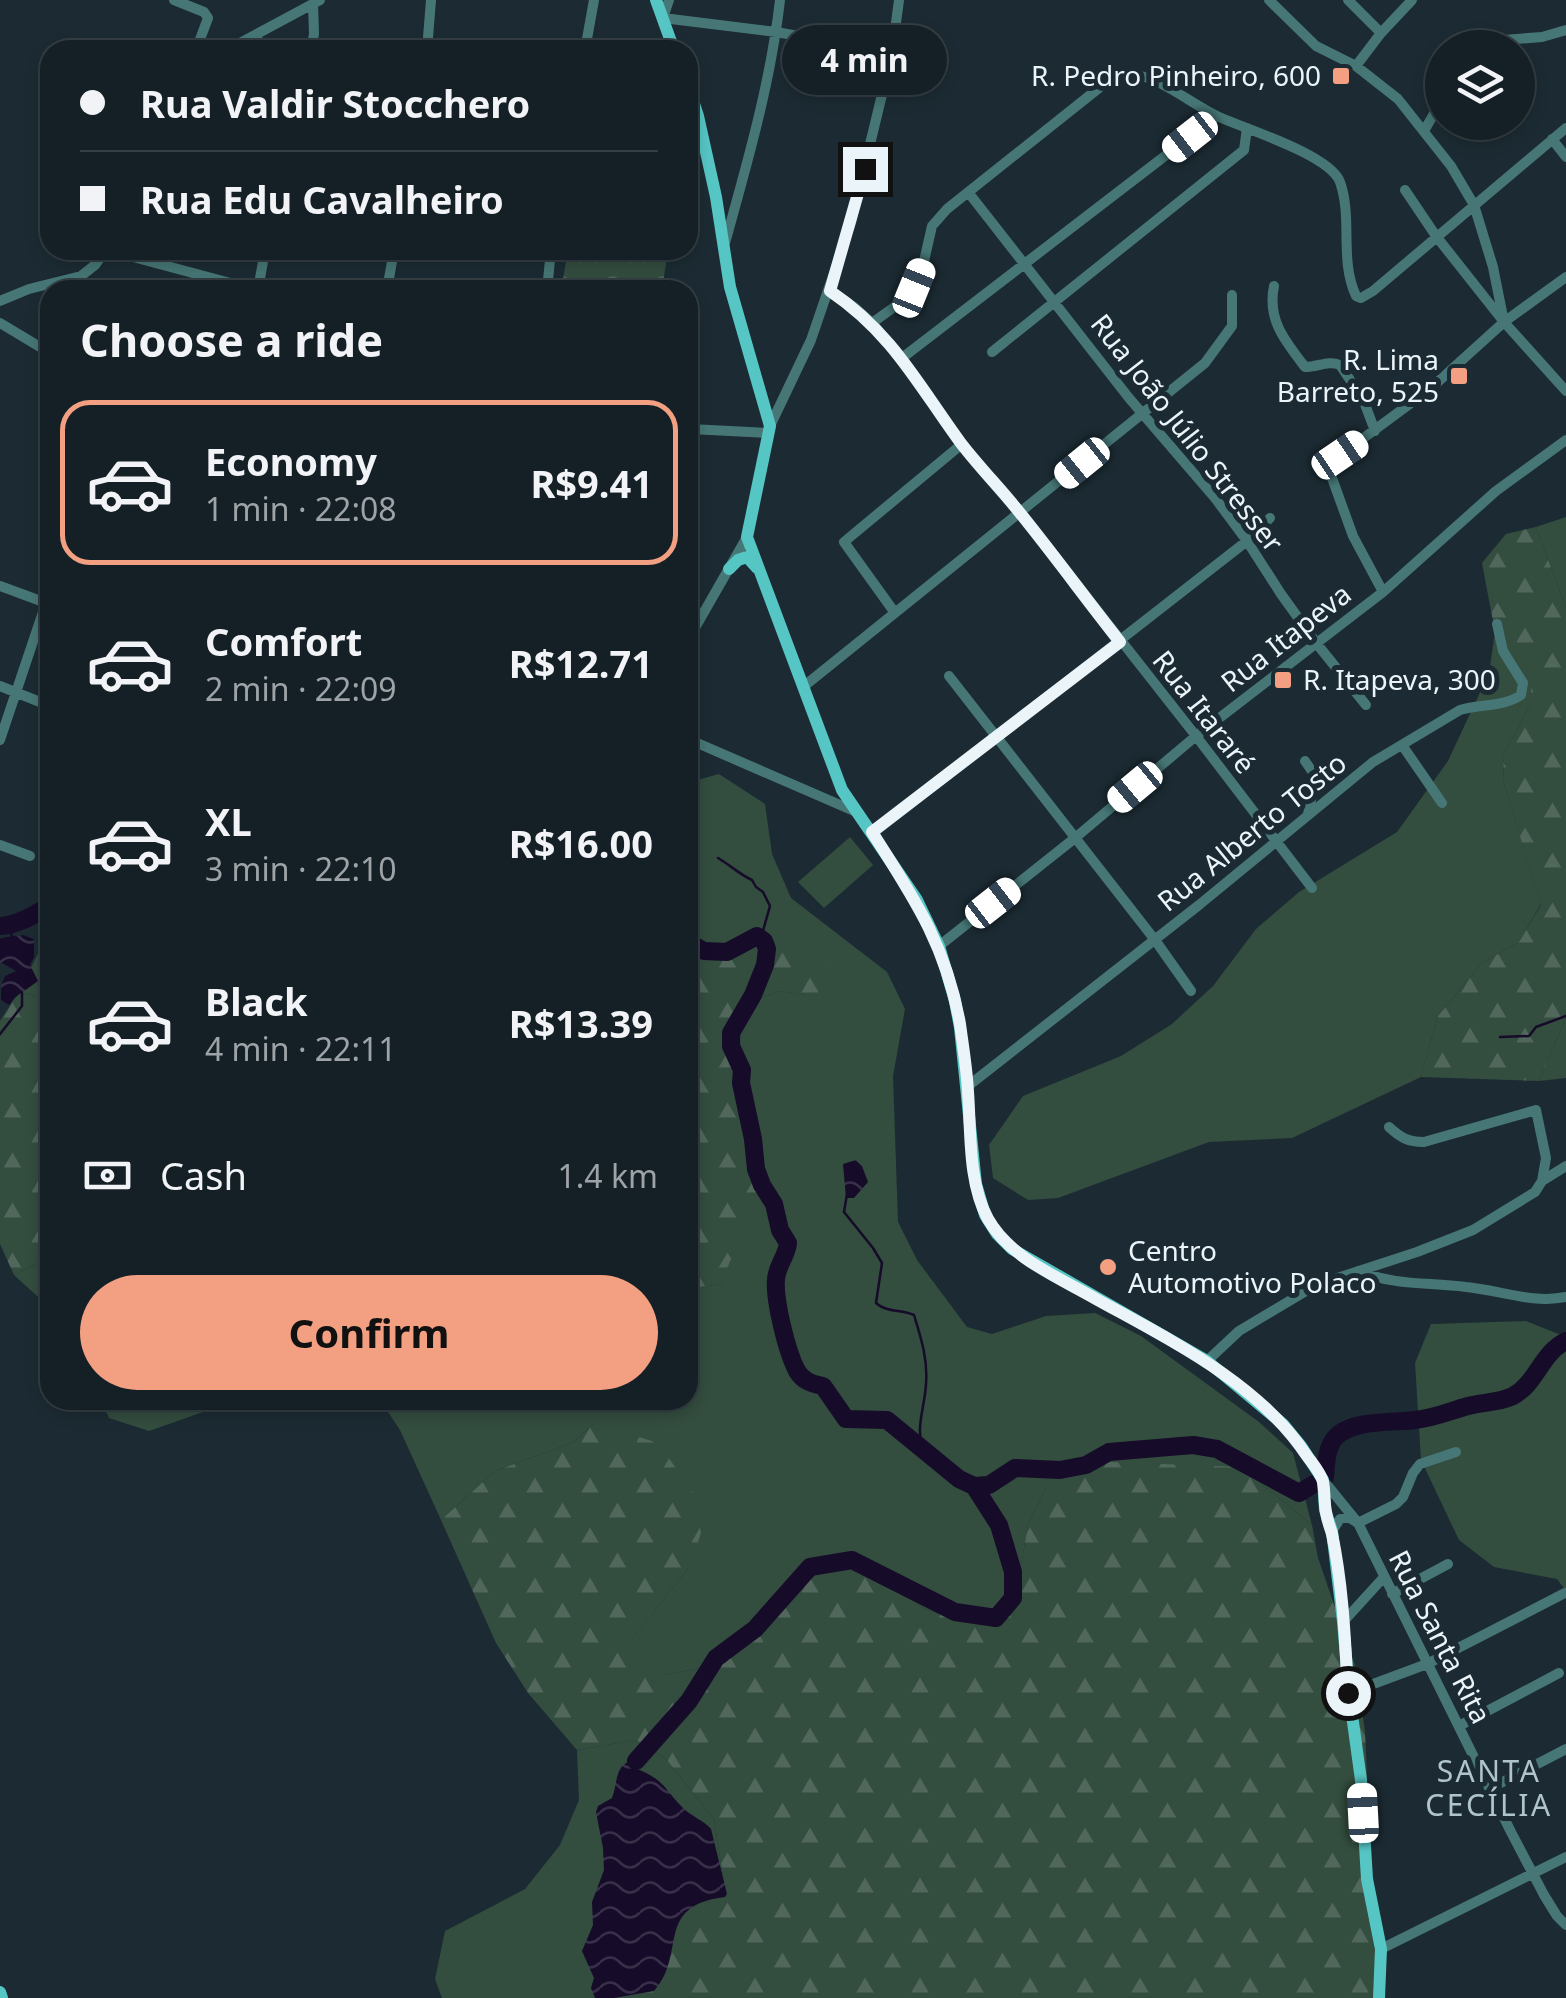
<!DOCTYPE html>
<html lang="en">
<head>
<meta charset="utf-8">
<style>
  :root { --surface:#152026; --page:#1e282e; --text:#f1f3f6; --muted:#9da3a7; --line:#343e43; --accent:#f3a082 }
  body { margin:0; font-family:"Noto Sans",sans-serif; background:var(--page); color:var(--text); height:100vh; display:flex; flex-direction:column; font-size:38px; white-space:nowrap }
  * { box-sizing:border-box; margin:0 }
  p { font-size:32px; color:var(--muted) }
  .icon { flex:none; width:55px; height:55px; fill:none; stroke:currentColor; stroke-width:2; stroke-linecap:round; stroke-linejoin:round }
  .map { position:relative; flex:1; overflow:hidden }
  .side { position:absolute; left:40px; top:280px; width:658px; height:1130px; display:flex; flex-direction:column; background:var(--surface); border-radius:30px; box-shadow:0 5px 15px #0003,0 0 0 2px var(--line) }
  .side>* { flex:none }
  .top-card { position:absolute; left:40px; top:40px; width:658px; height:220px; border-radius:30px; box-shadow:0 5px 15px #0003,0 0 0 2px var(--line); display:grid; align-content:center; height:220px; padding:0 40px; background:var(--surface) }
  .buttons { position:absolute; left:1425px; top:30px; display:grid; gap:20px }
  .buttons a { display:grid; place-items:center; width:110px; height:110px; border-radius:50%; background:var(--surface); box-shadow:0 5px 15px #0003,0 0 0 2px var(--line); font-size:50px }
  .end { position:absolute; width:45px; height:45px; margin:-22px; border:12px solid #eaf4f9; background:#111; box-shadow:0 0 0 5px #111 }
  .from { border-radius:50% }
  .bubble { position:absolute; height:70px; border-radius:35px; background:var(--surface); box-shadow:0 5px 15px #0003,0 0 0 2px var(--line); font-size:32px; font-weight:700; line-height:70px; text-align:center }
  .car { position:absolute; width:30px; height:60px; margin:-30px -15px; border-radius:12px; box-shadow:0 0 8px 2px #0007; background:linear-gradient(#fff 24%,#345 0 40%,#fff 0 76%,#345 0 86%,#fff 0) }
  .top-card b { display:flex; align-items:center; gap:35px; height:95px; font-size:38px }
  .top-card b+b { border-top:2px solid var(--line) }
  .top-card i { width:25px; height:25px; background:var(--text) }
  ul { padding:0; list-style:none }
  li { display:flex; align-items:center; gap:30px; height:165px; margin:0 20px 15px; padding:0 20px; border:5px solid transparent; border-radius:30px }
  li div { flex:1 }
  li b { display:block; font-size:38px }
  li em { font-style:normal; font-weight:700 }
  li.active { border-color:var(--accent) }
  li>.icon { width:90px; height:90px; stroke-width:1.5 }
  h2 { padding:0 40px; font-size:45px; line-height:120px }
  .pay { display:flex; align-items:center; gap:25px; height:110px; padding:0 40px; font-size:38px }
  .pay p { margin-inline-start:auto }
  .action { display:flex; gap:20px; margin-top:auto; padding:20px 40px }
  .action a { flex:1; height:115px; border-radius:60px; background:var(--accent); color:#111; font-size:40px; font-weight:700; line-height:115px; text-align:center }
  .map>svg:first-child { display:block }
</style>
</head>
<body>
<div class="map">
<svg width="1566" height="1998" viewBox="0 0 1566 1998">
  <defs>
    <pattern id="forest-firs" width="22" height="20" patternUnits="userSpaceOnUse" patternTransform="scale(2.5)"><rect width="22" height="20" fill="#334d3f"/><path d="M5 1l3.5 6h-7zM16 11l3.5 6h-7z" fill="#51675c"/></pattern>
    <pattern id="park-crowns" width="20" height="18" patternUnits="userSpaceOnUse" patternTransform="scale(2.5)"><rect width="20" height="18" fill="#334d3f"/><path d="M2 6a3 3 0 1 1 6 0M12 15a3 3 0 1 1 6 0" fill="none" stroke="#51675c"/></pattern>
    <pattern id="water-waves" width="16" height="10" patternUnits="userSpaceOnUse" patternTransform="scale(2.5)"><rect width="16" height="10" fill="#160b29"/><path d="M0 5q4-4 8 0t8 0" fill="none" stroke="#382f49"/></pattern>
  </defs>
  <rect width="100%" height="100%" fill="#1c2b33"/>
  <!-- grass -->
  <path fill="#334d3f" d="M1566 517V608L1536 527Z
    M1495 632 1531 681V703L1503 756 1504 784 1541 904 1519 942 1482 963 1438 1016 1421 1077 1292 1138 1209 1142 1058 1198 1028 1200 993 1178 989 1145 1023 1096 1121 1056 1172 1024 1213 986 1256 929 1299 892 1397 832 1448 761 1489 673Z
    M719 774 765 804 772 854 791 898 887 972 905 1009 893 1076 898 1222 917 1260 967 1327 992 1334 1046 1316 1095 1313 1141 1336 1259 1422 1293 1453 1312 1525 1241 1467 1047 1487 1028 1524 1014 1607 981 1624 927 1610 867 1572 813 1569 725 1663 665 1675 630 1642 690 1566 594 1423 574 1442 495 1471 441 1520 400 1430 380 1400H688V1289L720 1284 764 1165 738 1094 742 1005 780 991 850 1001 688 951V791L690 782Z
    M850 837 873 865 824 908 798 882Z
    M50 930V998L18 993Z
    M1566 1017V1078L1539 1081Z
    M50 1257V1308L14 1275Z
    M1526 1321 1566 1337V1591L1557 1579 1494 1567 1459 1540 1421 1460 1415 1363 1431 1324Z
    M101 1400H237L149 1431 109 1418Z
    M636 1740 666 1759 714 1819 724 1883 608 1998H442L435 1979 445 1931 525 1889 560 1845 579 1800 577 1750Z"/>
  <!-- forest -->
  <path fill="url(#forest-firs)" d="M1536 527 1566 608V1017L1539 1081 1421 1077 1438 1016 1482 963 1519 942 1541 905 1504 784 1503 756 1531 703V682L1495 632 1482 563 1506 534Z
    M773 943 845 974 851 1002 780 991 742 1005 738 1094 764 1165 762 1190 720 1284 688 1289V951Z
    M18 993 50 998V1257L14 1275 0 1244V1021Z
    M594 1423 658 1443 693 1492 701 1533 690 1566 631 1641 665 1675 725 1663 813 1569 867 1572 927 1610 982 1624 1014 1607 1028 1524 1047 1487 1084 1461 1241 1467 1312 1525 1318 1558 1356 1668 1365 1732 1377 1998H608L673 1927 724 1883 714 1819 666 1759 636 1740 577 1750 528 1693 496 1643 441 1520 495 1471 574 1442Z"/>
  <!-- park -->
  <path fill="url(#park-crowns)" d="M568 250H668L662 290H638L563 279Z"/>
  <!-- water -->
  <path fill="url(#water-waves)" d="M23 935 34 939V957L30 965 38 981C27 990 17 993 9 1005L1 1000V986L5 976 16 971 0 962V938Z
    M856 1160 862 1166 868 1182 854 1198H846L843 1164Z
    M633 1760 636 1761 637 1769C665 1780 665 1790 683 1808 691 1816 703 1820 711 1829L727 1894 725 1897C653 1906 688 1953 654 1991L614 1998H595L591 1988 594 1978 582 1951 593 1925 592 1902 604 1870 603 1848 596 1812 598 1806 612 1798C618 1783 614 1765 633 1760Z"/>
  <g fill="none" stroke-linecap="round" stroke-linejoin="round">
    <!-- stream -->
    <path stroke="#160b29" stroke-width="2.5" d="M718 858C730 865 739 874 752 880L756 887 763 892 770 906 761 938
      M7 926 12 936
      M0 1034 22 1006V993
      M1500 1037 1529 1036 1536 1027 1566 1016
      M847 1194 844 1212 873 1248 882 1263 876 1303C887 1313 901 1309 914 1315 921 1338 928 1359 926 1384 925 1406 916 1425 922 1447"/>
    <!-- river -->
    <path stroke="#160b29" stroke-width="18" d="M0 926C18 925 35 915 50 905
      M688 942 704 951 727 952 757 936 764 941 767 949 765 965 753 995 731 1033V1046L742 1070 741 1083 753 1139 756 1169 762 1185 774 1204 780 1230 788 1243C787 1256 777 1265 776 1279 774 1300 787 1352 797 1371 803 1381 812 1384 823 1386L846 1419 887 1420 959 1479 974 1486 989 1485 1015 1468 1060 1470 1086 1465 1109 1452 1193 1445 1217 1449 1299 1493 1314 1484
      M1325 1477C1326 1465 1326 1450 1334 1439 1350 1419 1392 1423 1415 1420 1434 1418 1450 1411 1468 1406 1483 1402 1498 1403 1513 1396 1537 1383 1541 1353 1566 1341
      M636 1761 689 1701 716 1658 755 1629 810 1567 852 1560 955 1612 996 1618 1013 1598V1572L999 1525 974 1486"/>
    <!-- minor -->
    <path stroke="#467776" stroke-width="10" d="M174 0 204 12 208 18 196 50
      M669 0 663 18 776 32 892 53
      M1269 0 1316 46 1356 66 1398 99 1451 166 1474 205 1493 267 1504 322
      M1348 0 1381 33
      M1481 48 1490 41 1542 37 1566 30
      M227 50 320 0
      M254 50 258 34
      M311 50 314 34 313 4
      M427 50 431 0
      M585 50 594 0
      M1356 66 1381 33 1412 0
      M1424 131 1442 100
      M1552 139 1566 157
      M1405 190 1436 236 1504 322 1566 391
      M968 192 1129 398 1215 498 1247 541 1281 594 1317 644 1366 705
      M725 243C747 164 771 81 780 0
      M107 250 256 290
      M1274 286C1267 320 1285 341 1305 367 1318 367 1328 360 1340 365L1363 399 1375 431
      M258 290 265 250
      M387 290 394 250
      M547 290 551 250
      M829 291 854 307 872 323 902 358 962 444 1020 512 1196 736 1312 888
      M0 301 29 289 81 276 95 265 106 250
      M0 323 50 353
      M872 323 904 300 914 289 922 270 932 226 947 209 1114 76C1127 74 1138 74 1151 79 1175 89 1196 106 1219 117 1246 129 1330 155 1340 182 1353 219 1339 259 1356 296L1361 298 1373 291 1566 128
      M992 352 1244 150 1247 128
      M902 358 1217 116
      M770 426 811 340 851 223 892 53 899 0
      M690 429 769 433
      M0 586 49 604
      M1383 592 1353 536 1328 467 1331 462 1430 389 1504 322 1566 277
      M895 613 844 542 962 444
      M688 640 747 537
      M949 676 1155 940 1191 991
      M0 686 50 706
      M803 687 1205 363 1232 326V295
      M688 739 854 811
      M0 740 46 603
      M1402 745 1442 803
      M1305 761 1316 777 1308 814
      M873 833 1247 541 1270 518
      M0 845 30 856
      M939 946 1075 838 1196 736 1383 592 1496 491 1566 440
      M968 1086 1199 905 1373 762 1460 710C1480 704 1504 707 1521 695L1523 683 1503 651 1497 624
      M1542 1181 1566 1166
      M1358 1271C1397 1286 1425 1282 1466 1287 1499 1290 1533 1304 1566 1297
      M1207 1361 1239 1331 1316 1285 1417 1252 1473 1230 1535 1192 1542 1181 1546 1158 1536 1110 1424 1142C1408 1142 1401 1138 1389 1127
      M1323 1480 1358 1523 1511 1832 1544 1895 1557 1916 1566 1925
      M1332 1531 1340 1519 1348 1517 1358 1523 1396 1504 1403 1497 1413 1473 1420 1464 1456 1452
      M1392 1594 1448 1564
      M1343 1622 1384 1577
      M1349 1693 1427 1664 1565 1593
      M1459 1726 1559 1673
      M1489 1789 1566 1749
      M1381 1949 1566 1857"/>
    <!-- major -->
    <path stroke="#56c6c5" stroke-width="12" d="M656 0 674 50
      M688 86 698 116 716 197 730 287 770 426 747 537 842 790 917 900 939 946 955 1001 960 1028 976 1184 985 1215 997 1234 1012 1249 1207 1361 1283 1424 1301 1446 1323 1480 1325 1510 1332 1531 1343 1622 1349 1693 1361 1780 1367 1879 1381 1949 1379 1998
      M729 569 738 560 747 557 757 568
      M0 1992 2 1998"/>
  </g>
  <g fill="none" stroke-linecap="round" stroke-linejoin="round">
    <!-- route -->
    <path stroke="#eaf4f9" stroke-width="12" d="M865 169 830 291C892 333 917 383 960 442 979 467 1001 489 1020 513 1054 555 1086 599 1120 642L872 832C914 898 946 945 960 1024 963 1047 967 1070 968 1092 971 1132 968 1183 988 1219 1010 1258 1058 1277 1096 1299 1170 1340 1259 1383 1307 1456 1313 1464 1321 1473 1323 1482 1325 1492 1324 1502 1326 1512 1327 1520 1330 1527 1332 1534 1343 1586 1345 1640 1348 1693"/>
  </g>
  <!-- markers -->
  <g fill="#f3a082" stroke="#1c2b33" stroke-width="4">
    <rect x="1331" y="66" width="20" height="20" rx="5"/>
    <rect x="1449" y="366" width="20" height="20" rx="5"/>
    <rect x="1273" y="670" width="20" height="20" rx="5"/>
    <circle cx="1108" cy="1267" r="10"/>
  </g>
  <g text-anchor="middle" stroke-width="10" stroke-linejoin="round" paint-order="stroke">
    <!-- poi labels -->
    <g font-size="28" fill="#eaf4f9" stroke="#1c2b33" text-anchor="end">
      <text x="1321" y="86">R. Pedro Pinheiro, 600</text>
      <text x="1439" y="370">R. Lima<tspan x="1439" dy="32">Barreto, 525</tspan></text>
      <text x="1303" y="690" text-anchor="start">R. Itapeva, 300</text>
      <text x="1128" y="1261" text-anchor="start">Centro<tspan x="1128" dy="32">Automotivo Polaco</tspan></text>
    </g>
    <!-- street labels -->
    <g font-size="28" fill="#eaf4f9" stroke="#1c2b33">
      <text transform="translate(1187 433) rotate(52)" y="10">Rua João Júlio Stresser</text>
      <text transform="translate(1286 638) rotate(-38)" y="10">Rua Itapeva</text>
      <text transform="translate(1204 712) rotate(52)" y="10">Rua Itararé</text>
      <text transform="translate(1252 832) rotate(-39)" y="10">Rua Alberto Tosto</text>
      <text transform="translate(1440 1637) rotate(63)" y="10">Rua Santa Rita</text>
    </g>
    <!-- neighbourhood labels -->
    <g font-size="30" letter-spacing="2.5" fill="#b0c4cd" stroke="#1c2b33">
      <text x="1489" y="1782">SANTA<tspan x="1489" dy="34">CECÍLIA</tspan></text>
    </g>
  </g>
</svg>
<div class="buttons">
<a><svg class="icon" aria-label="layers" viewBox="0 0 24 24"><path d="M12 4l9 5-9 5-9-5zM3 14l9 5 9-5"/></svg></a>
</div>
<i class="end from" style="left:1348px;top:1693px"></i>
<i class="end" style="left:865px;top:169px"></i>
<div class="bubble" style="left:782px;top:25px;width:165px">4 min</div>
<i class="car" style="left:1190px;top:137px;rotate:232deg"></i>
<i class="car" style="left:914px;top:288px;rotate:22deg"></i>
<i class="car" style="left:1340px;top:455px;rotate:56deg"></i>
<i class="car" style="left:1082px;top:463px;rotate:231deg"></i>
<i class="car" style="left:1135px;top:787px;rotate:230deg"></i>
<i class="car" style="left:993px;top:903px;rotate:52deg"></i>
<i class="car" style="left:1363px;top:1813px;rotate:357deg"></i>
<div class="top-card">
<b><i class="from"></i>Rua Valdir Stocchero</b>
<b><i></i>Rua Edu Cavalheiro</b>
</div>
<section class="side">
<h2>Choose a ride</h2>
<ul>
<li class="active"><svg class="icon" aria-label="car" viewBox="0 0 24 24"><path d="M5 17H2v-5l4-1 3-4h7l3 4 3 1v5h-3M9 17h6M6 11h13"/><circle cx="7" cy="17" r="2"/><circle cx="17" cy="17" r="2"/></svg><div><b>Economy</b><p>1 min · 22:08</p></div><em>R$9.41</em></li>
<li><svg class="icon" aria-label="car" viewBox="0 0 24 24"><path d="M5 17H2v-5l4-1 3-4h7l3 4 3 1v5h-3M9 17h6M6 11h13"/><circle cx="7" cy="17" r="2"/><circle cx="17" cy="17" r="2"/></svg><div><b>Comfort</b><p>2 min · 22:09</p></div><em>R$12.71</em></li>
<li><svg class="icon" aria-label="car" viewBox="0 0 24 24"><path d="M5 17H2v-5l4-1 3-4h7l3 4 3 1v5h-3M9 17h6M6 11h13"/><circle cx="7" cy="17" r="2"/><circle cx="17" cy="17" r="2"/></svg><div><b>XL</b><p>3 min · 22:10</p></div><em>R$16.00</em></li>
<li><svg class="icon" aria-label="car" viewBox="0 0 24 24"><path d="M5 17H2v-5l4-1 3-4h7l3 4 3 1v5h-3M9 17h6M6 11h13"/><circle cx="7" cy="17" r="2"/><circle cx="17" cy="17" r="2"/></svg><div><b>Black</b><p>4 min · 22:11</p></div><em>R$13.39</em></li>
</ul>
<div class="pay"><svg class="icon" aria-label="cash" viewBox="0 0 24 24"><path d="M3 7h18v10H3z"/><circle cx="12" cy="12" r="2"/></svg>Cash<p>1.4 km</p></div>
<div class="action"><a>Confirm</a></div>
</section>
</div>
</body>
</html>
